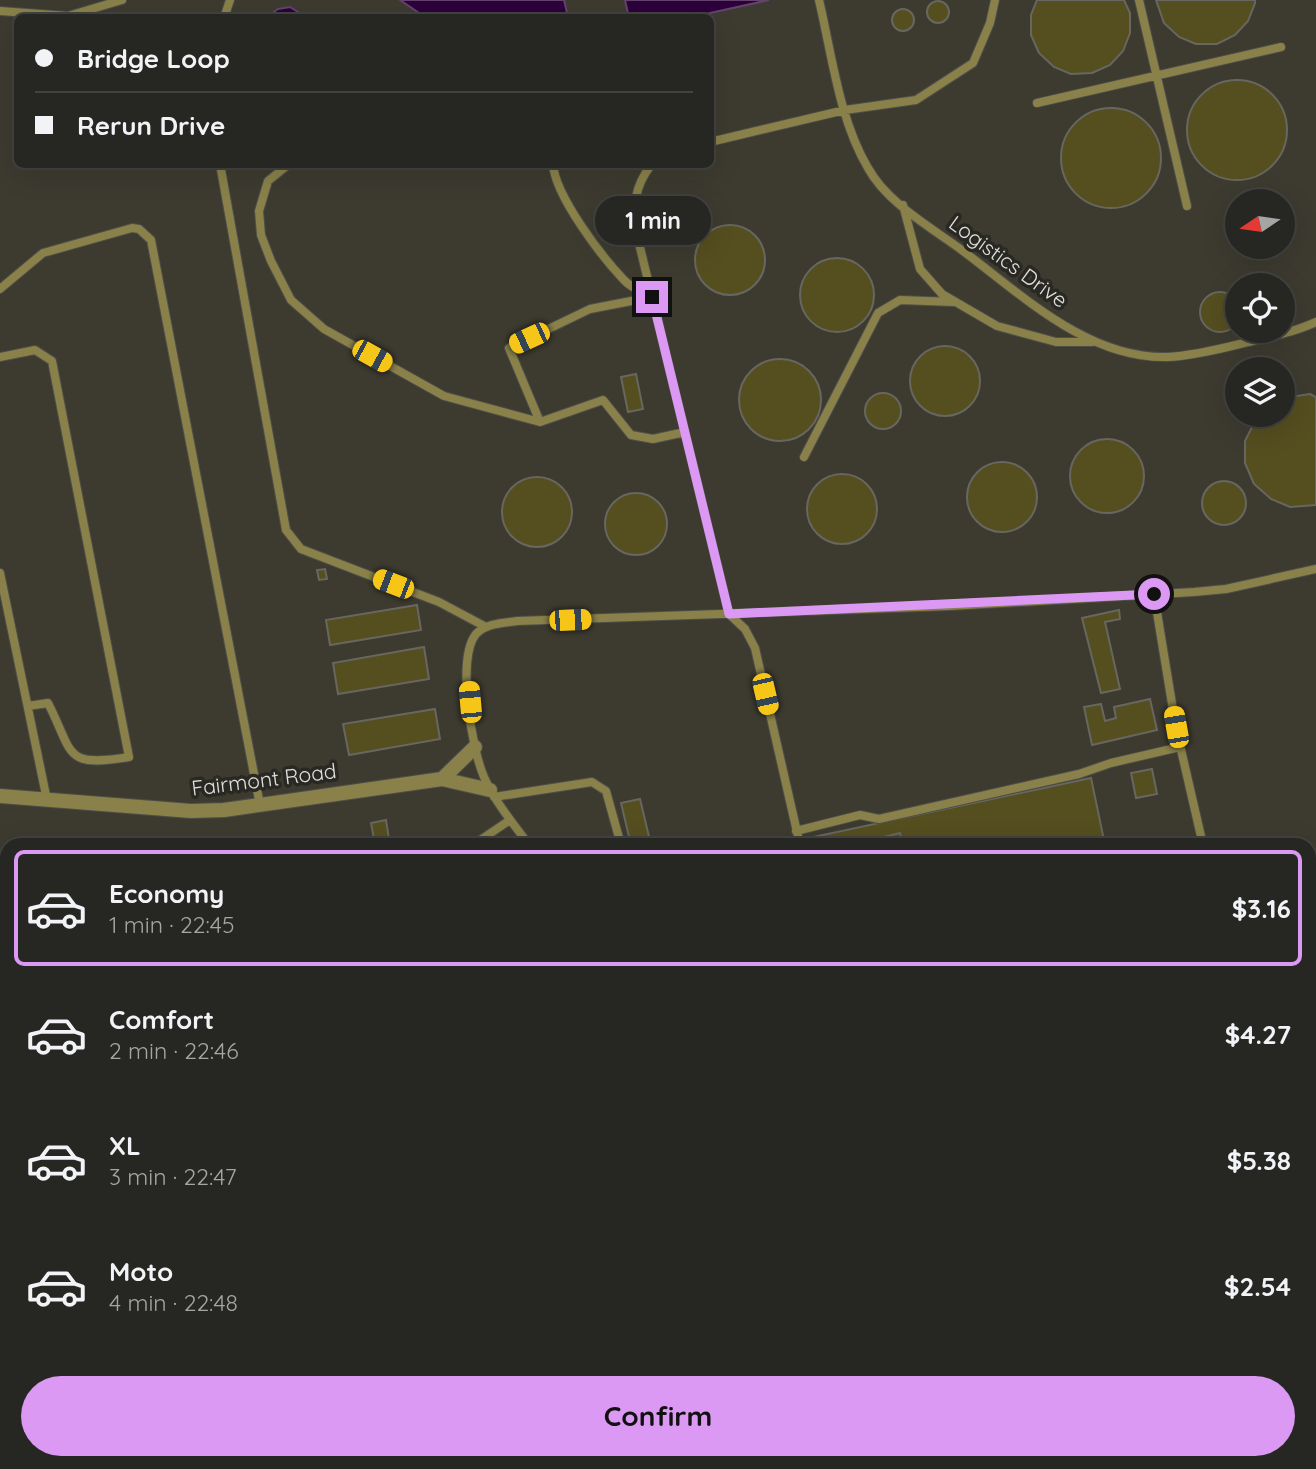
<!DOCTYPE html>
<html lang="en">
<head>
<meta charset="utf-8">
<style>
  :root { --surface:#262622; --page:#2e2e2a; --text:#f1f3f6; --muted:#a4a5a5; --line:#424340; --accent:#dc99f4 }
  body { margin:0; font-family:Quicksand,sans-serif; background:var(--page); color:var(--text); height:100vh; display:flex; flex-direction:column; font-size:26px; white-space:nowrap }
  * { box-sizing:border-box; margin:0 }
  p { font-size:23px; color:var(--muted) }
  .icon { flex:none; width:38px; height:38px; fill:none; stroke:currentColor; stroke-width:2; stroke-linecap:round; stroke-linejoin:round }
  .map { position:relative; flex:1; overflow:hidden }
  .panel { position:absolute; left:0px; top:838px; width:1316px; height:632px; display:flex; flex-direction:column; background:var(--surface); border-radius:21px 21px 0 0; box-shadow:0 7px 28px #0002,0 0 0 2px var(--line) }
  .panel>* { flex:none }
  .top-card { position:absolute; left:14px; top:14px; width:700px; height:154px; border-radius:10px; box-shadow:0 7px 28px #0002,0 0 0 2px var(--line); display:grid; align-content:center; height:154px; padding:0 21px; background:var(--surface) }
  .needle { width:46px; rotate:257deg }
  .controls { position:absolute; left:1225px; top:189px; display:grid; gap:14px }
  .controls a { display:grid; place-items:center; width:70px; height:70px; border-radius:50%; background:var(--surface); box-shadow:0 7px 28px #0002,0 0 0 2px var(--line); font-size:35px }
  .end { position:absolute; width:32px; height:32px; margin:-16px; border:9px solid #dc99f4; background:#111; box-shadow:0 0 0 4px #111 }
  .from { border-radius:50% }
  .bubble { position:absolute; height:49px; border-radius:24px; background:var(--surface); box-shadow:0 7px 28px #0002,0 0 0 2px var(--line); font-size:23px; font-weight:700; line-height:49px; text-align:center }
  .car { position:absolute; width:21px; height:42px; margin:-21px -10px; border-radius:9px; box-shadow:0 0 5px 2px #0007; background:linear-gradient(#f5c518 24%,#345 0 40%,#f5c518 0 76%,#345 0 86%,#f5c518 0) }
  .top-card b { display:flex; align-items:center; gap:24px; height:66px; font-size:26px }
  .top-card b+b { border-top:2px solid var(--line) }
  .top-card i { width:18px; height:18px; background:var(--text) }
  ul { padding:12px 0 0; list-style:none }
  li { display:flex; align-items:center; gap:21px; height:116px; margin:0 14px 10px; padding:0 7px; border:4px solid transparent; border-radius:10px }
  li div { flex:1 }
  li b { display:block; font-size:26px }
  li em { font-style:normal; font-weight:700 }
  li.current { border-color:var(--accent) }
  li>.icon { width:63px; height:63px; stroke-width:1.5 }
  .cta { display:flex; gap:14px; margin-top:auto; padding:14px 21px }
  .cta a { flex:1; height:80px; border-radius:42px; background:var(--accent); color:#111; font-size:28px; font-weight:700; line-height:80px; text-align:center }
  .map>svg:first-child { display:block }
</style>
</head>
<body>
<div class="map">
<svg width="1316" height="1469" viewBox="0 0 1316 1469">
  <rect width="100%" height="100%" fill="#32322d"/>
  <!-- built -->
  <path fill="#3d3b30" fill-rule="evenodd" d="M0 0H1316V1469H0ZM18 18H710V164H18ZM1237 201H1283V247H1237ZM1237 285H1283V331H1237ZM1237 369H1283V415H1237ZM7 845H1309V1463H7Z"/>
  <!-- water -->
  <path fill="#2d003b" stroke="#63436c" stroke-width="2" d="M400 0H564L568 17H425Z
    M625 0H769L692 17 629 18Z
    M290 7 306 17H267L278 9Z"/>
  <!-- building -->
  <path fill="#554e1f" stroke="#676660" stroke-width="2" d="M1037 0H1124L1130 13V33L1123 51 1110 65 1092 73 1071 74 1054 67 1039 53 1031 35V15Z
    M1156 0H1255V3L1248 21 1235 35 1217 44H1196L1179 37 1164 23Z
    M927 12a11 11 0 1 1 22 0a11 11 0 1 1-22 0Z
    M892 20a11 11 0 1 1 22 0a11 11 0 1 1-22 0Z
    M1187 130a50 50 0 1 1 100 0a50 50 0 1 1-100 0Z
    M1061 158a50 50 0 1 1 100 0a50 50 0 1 1-100 0Z
    M695 260a35 35 0 1 1 70 0a35 35 0 1 1-70 0Z
    M800 295a37 37 0 1 1 74 0a37 37 0 1 1-74 0Z
    M1200 312a20 20 0 1 1 40 0a20 20 0 1 1-40 0Z
    M910 381a35 35 0 1 1 70 0a35 35 0 1 1-70 0Z
    M739 400a41 41 0 1 1 82 0a41 41 0 1 1-82 0Z
    M636 374 643 409 628 412 621 377Z
    M865 411a18 18 0 1 1 36 0a18 18 0 1 1-36 0Z
    M1310 394 1316 397V505L1290 507 1271 499 1254 484 1245 463V441L1258 415H1283V398Z
    M1070 476a37 37 0 1 1 74 0a37 37 0 1 1-74 0Z
    M967 497a35 35 0 1 1 70 0a35 35 0 1 1-70 0Z
    M807 509a35 35 0 1 1 70 0a35 35 0 1 1-70 0Z
    M502 512a35 35 0 1 1 70 0a35 35 0 1 1-70 0Z
    M1202 503a22 22 0 1 1 44 0a22 22 0 1 1-44 0Z
    M605 524a31 31 0 1 1 62 0a31 31 0 1 1-62 0Z
    M325 569 327 579 319 580 317 570Z
    M417 605 421 630 330 645 326 620Z
    M1119 610 1120 619 1105 622 1120 689 1101 693 1082 618Z
    M424 647 429 679 338 694 333 663Z
    M1150 699 1157 730 1092 745 1084 707 1101 704 1105 721 1116 718 1114 707Z
    M435 709 440 739 349 755 343 724Z
    M1152 769 1157 794 1136 798 1131 773Z
    M1091 778 1105 845H805L804 839Z
    M640 799 651 845H631L621 803Z
    M386 820 390 845H375L371 823Z
    M900 833 903 845H868L867 841Z
    M1179 839 1180 845H1148Z
    M1316 1159V1186L1309 1182V1163Z
    M405 1463H455L456 1469H378Z"/>
  <g fill="none" stroke-linecap="round" stroke-linejoin="round">
    <defs>
      <path id="service" d="M819 0C832 55 839 119 868 168 887 203 932 228 963 251 1022 295 1088 359 1167 357 1191 356 1216 350 1240 344 1265 338 1292 333 1316 322
        M1139 0 1187 206
        M0 11 68 16 122 0
        M224 18 230 0
        M1037 103 1281 47
        M710 142 845 110 916 100 973 63 990 23 995 0
        M220 164 286 530 301 549 439 602 486 627
        M289 164 268 181 259 211 261 235 271 261 291 300 324 329 444 396 540 422
        M553 164C555 196 602 257 624 280 631 288 643 292 652 297
        M652 164C634 186 632 209 637 235L729 614 745 629 755 648 800 845
        M903 205 920 269 942 294 997 326 1056 342H1092
        M0 289 43 253 132 228 139 229 151 240 260 805
        M652 297 590 309 509 348 540 422 603 400 631 435 653 439 685 432
        M0 357 35 350 52 361 129 757C63 768 74 754 48 703L28 706
        M804 457 878 313 900 300 953 302
        M0 573 47 800
        M1154 594 1176 728 1203 845
        M494 797 592 782 606 791 621 845
        M796 831 860 815 879 819 1079 774 1111 763 1180 747
        M473 845 510 820
        M529 845C513 823 495 802 484 777 472 750 456 658 476 634 486 623 504 623 517 621L950 606 1194 592 1226 589 1316 569
        M1309 879 1316 877
        M0 927 7 926
        M0 1120 7 1118
        M0 1250 7 1258
        M709 1463 714 1469
        M1178 1463 1189 1469
        M56 1469 60 1463
        M325 1469 351 1463
        M611 1469 615 1463
        M747 1469 750 1463"/>
      <path id="minor" d="M442 779 475 747
        M0 796 191 811 224 810 442 779 490 790"/>
      <path id="tertiary" d="M1309 965 1316 964
        M0 1267 7 1266"/>
    </defs>
    <!-- service casing -->
    <use href="#service" stroke="#4e4e49" stroke-width="10"/>
    <!-- minor casing -->
    <use href="#minor" stroke="#4e4e49" stroke-width="16"/>
    <!-- tertiary casing -->
    <use href="#tertiary" stroke="#4e4e49" stroke-width="16"/>
    <!-- service -->
    <use href="#service" stroke="#898149" stroke-width="8"/>
    <!-- minor -->
    <use href="#minor" stroke="#898149" stroke-width="14"/>
    <!-- tertiary -->
    <use href="#tertiary" stroke="#898149" stroke-width="14"/>
  </g>
  <g fill="none" stroke-linecap="round" stroke-linejoin="round">
    <!-- route -->
    <path stroke="#dc99f4" stroke-width="9" d="M652 297 729 614 1154 594"/>
  </g>
  <g text-anchor="middle" stroke-width="7" stroke-linejoin="round" paint-order="stroke">
    <!-- street labels -->
    <g font-size="21" fill="#e0e0dd" stroke="#292823">
      <text transform="translate(1008 262) rotate(36)" y="7">Logistics Drive</text>
      <text transform="translate(264 780) rotate(-7)" y="7">Fairmont Road</text>
    </g>
  </g>
</svg>
<div class="controls">
<a><svg class="needle" viewBox="-14 -14 28 28"><path d="M0-13l5 13h-10z" fill="#e53935"/><path d="M0 13l5-13h-10z" fill="#a4a5a5"/></svg></a>
<a><svg class="icon" aria-label="locate" viewBox="0 0 24 24"><circle cx="12" cy="12" r="6"/><path d="M12 2v4M12 18v4M2 12h4M18 12h4"/></svg></a>
<a><svg class="icon" aria-label="layers" viewBox="0 0 24 24"><path d="M12 4l9 5-9 5-9-5zM3 14l9 5 9-5"/></svg></a>
</div>
<i class="end from" style="left:1154px;top:594px"></i>
<i class="end" style="left:652px;top:297px"></i>
<div class="bubble" style="left:595px;top:196px;width:116px">1 min</div>
<i class="car" style="left:529px;top:338px;rotate:245deg"></i>
<i class="car" style="left:372px;top:356px;rotate:119deg"></i>
<i class="car" style="left:393px;top:584px;rotate:291deg"></i>
<i class="car" style="left:570px;top:620px;rotate:88deg"></i>
<i class="car" style="left:765px;top:694px;rotate:167deg"></i>
<i class="car" style="left:470px;top:702px;rotate:355deg"></i>
<i class="car" style="left:1176px;top:727px;rotate:350deg"></i>
<div class="top-card">
<b><i class="from"></i>Bridge Loop</b>
<b><i></i>Rerun Drive</b>
</div>
<section class="panel">
<ul>
<li class="current"><svg class="icon" aria-label="car" viewBox="0 0 24 24"><path d="M5 17H2v-5l4-1 3-4h7l3 4 3 1v5h-3M9 17h6M6 11h13"/><circle cx="7" cy="17" r="2"/><circle cx="17" cy="17" r="2"/></svg><div><b>Economy</b><p>1 min · 22:45</p></div><em>$3.16</em></li>
<li><svg class="icon" aria-label="car" viewBox="0 0 24 24"><path d="M5 17H2v-5l4-1 3-4h7l3 4 3 1v5h-3M9 17h6M6 11h13"/><circle cx="7" cy="17" r="2"/><circle cx="17" cy="17" r="2"/></svg><div><b>Comfort</b><p>2 min · 22:46</p></div><em>$4.27</em></li>
<li><svg class="icon" aria-label="car" viewBox="0 0 24 24"><path d="M5 17H2v-5l4-1 3-4h7l3 4 3 1v5h-3M9 17h6M6 11h13"/><circle cx="7" cy="17" r="2"/><circle cx="17" cy="17" r="2"/></svg><div><b>XL</b><p>3 min · 22:47</p></div><em>$5.38</em></li>
<li><svg class="icon" aria-label="car" viewBox="0 0 24 24"><path d="M5 17H2v-5l4-1 3-4h7l3 4 3 1v5h-3M9 17h6M6 11h13"/><circle cx="7" cy="17" r="2"/><circle cx="17" cy="17" r="2"/></svg><div><b>Moto</b><p>4 min · 22:48</p></div><em>$2.54</em></li>
</ul>
<div class="cta"><a>Confirm</a></div>
</section>
</div>
</body>
</html>
